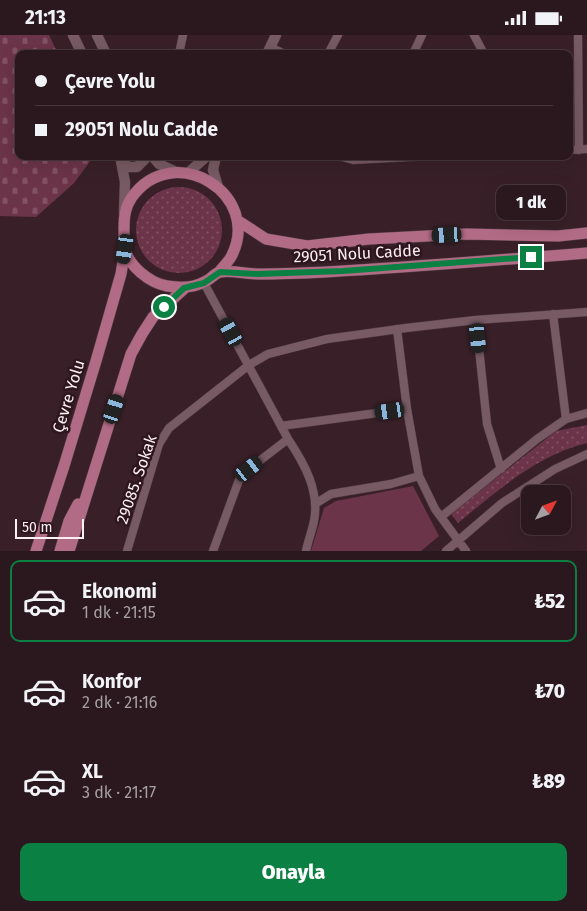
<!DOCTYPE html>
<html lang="tr">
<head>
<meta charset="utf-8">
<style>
  :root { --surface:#2b181e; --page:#332127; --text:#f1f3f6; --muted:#a6a0a4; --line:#47373c; --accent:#0b8043 }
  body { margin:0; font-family:"Fira Sans",sans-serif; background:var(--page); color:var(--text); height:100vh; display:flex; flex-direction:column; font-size:19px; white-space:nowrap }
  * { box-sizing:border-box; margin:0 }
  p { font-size:16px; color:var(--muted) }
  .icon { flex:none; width:28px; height:28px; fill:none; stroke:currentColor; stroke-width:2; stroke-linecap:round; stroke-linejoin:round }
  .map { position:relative; height:516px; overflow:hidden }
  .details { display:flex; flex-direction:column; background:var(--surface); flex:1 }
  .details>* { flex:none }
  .hud { position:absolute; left:15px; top:15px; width:558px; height:110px; border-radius:10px; box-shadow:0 5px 20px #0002,0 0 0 1px var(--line); display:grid; align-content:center; height:110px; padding:0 20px; background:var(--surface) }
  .needle { width:32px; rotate:49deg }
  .tools { position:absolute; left:521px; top:450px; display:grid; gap:10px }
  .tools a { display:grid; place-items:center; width:50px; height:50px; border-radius:10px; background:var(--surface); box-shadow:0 5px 20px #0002,0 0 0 1px var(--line); font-size:25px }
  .scale { position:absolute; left:15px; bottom:12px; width:69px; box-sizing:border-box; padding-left:5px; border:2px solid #fdeff3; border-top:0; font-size:14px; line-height:18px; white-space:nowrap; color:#fdeff3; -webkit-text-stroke:4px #2e161f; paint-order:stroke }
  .end { position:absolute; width:22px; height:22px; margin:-11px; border:6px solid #0b8043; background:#fff; box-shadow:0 0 0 2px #fff }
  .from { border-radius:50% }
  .bubble { position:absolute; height:35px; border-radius:10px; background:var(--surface); box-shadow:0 5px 20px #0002,0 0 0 1px var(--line); font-size:16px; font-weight:800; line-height:35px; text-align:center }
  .car { position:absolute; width:15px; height:30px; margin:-15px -8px; border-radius:6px; box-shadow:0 0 4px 1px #0007; background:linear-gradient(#222 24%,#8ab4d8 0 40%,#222 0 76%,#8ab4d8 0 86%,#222 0) }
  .hud b { display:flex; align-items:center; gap:18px; height:48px; font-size:19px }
  .hud b+b { border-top:1px solid var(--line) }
  .hud i { width:12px; height:12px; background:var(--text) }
  ul { padding:9px 0 0; list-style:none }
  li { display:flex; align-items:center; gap:15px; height:82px; margin:0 10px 8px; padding:0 10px; border:2px solid transparent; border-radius:10px }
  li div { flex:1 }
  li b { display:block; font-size:19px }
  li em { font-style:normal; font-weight:800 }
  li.selected { border-color:var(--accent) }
  li>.icon { width:45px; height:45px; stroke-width:1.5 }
  .cta { display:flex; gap:10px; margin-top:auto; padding:10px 20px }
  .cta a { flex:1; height:58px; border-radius:10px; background:var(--accent); color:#fff; font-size:20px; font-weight:800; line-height:58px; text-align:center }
  .status { display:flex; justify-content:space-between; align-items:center; height:35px; padding:0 25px; background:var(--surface); direction:ltr }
  .status svg { height:14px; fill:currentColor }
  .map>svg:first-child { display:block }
</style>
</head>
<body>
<div class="status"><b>21:13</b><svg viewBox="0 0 49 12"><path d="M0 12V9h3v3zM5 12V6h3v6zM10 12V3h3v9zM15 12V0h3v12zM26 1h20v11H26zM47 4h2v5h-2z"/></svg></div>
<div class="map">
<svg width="587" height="516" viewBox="0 0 587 516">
  <defs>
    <pattern id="grass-dots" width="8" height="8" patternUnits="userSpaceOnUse" patternTransform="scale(1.25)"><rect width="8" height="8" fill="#6c3449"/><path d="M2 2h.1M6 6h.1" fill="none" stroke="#825264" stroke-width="1.8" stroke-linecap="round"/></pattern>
    <pattern id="cemetery-stones" width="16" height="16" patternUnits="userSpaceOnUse" patternTransform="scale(1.25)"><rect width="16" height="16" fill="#6c3449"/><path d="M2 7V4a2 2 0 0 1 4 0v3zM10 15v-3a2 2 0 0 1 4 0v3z" fill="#825264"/></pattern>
  </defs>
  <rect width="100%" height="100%" fill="#392028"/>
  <!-- grass -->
  <path fill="url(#grass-dots)" d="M136 195a43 43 0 1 1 86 0a43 43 0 1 1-86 0Z
    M587 390V408C537 420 497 456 458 488L451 479 556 396Z"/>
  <!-- cemetery -->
  <path fill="url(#cemetery-stones)" d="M0 0H49L58 19H19V121H94L74 148 36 182 0 181Z"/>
  <!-- park -->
  <path fill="#6c3449" d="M413 451 439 501 421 516H311L324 473 336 466Z"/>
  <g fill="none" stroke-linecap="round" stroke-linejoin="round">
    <defs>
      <path id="street" d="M474 0 484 19
        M578 0 579 115
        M270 12 285 19
        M179 19 183 0
        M328 19 338 0
        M413 19 422 0
        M569 115 587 114
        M339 121 353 125 427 121
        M204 248 288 404C304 428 320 456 314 486 312 496 308 506 306 516
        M553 279 566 384
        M476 285 487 389 501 434
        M397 294 407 374 419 441 435 474 466 516
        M281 391 407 374
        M315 469 331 459 391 449 419 441
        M441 482 537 404 566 384 587 378
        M127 516 159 409 169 393 249 330 268 319 327 304 406 293 476 285 587 277
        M213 516 239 445 249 434 288 404
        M446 516 502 468 555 434 587 419"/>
      <path id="secondary" d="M73 0 82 19
        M97 0 106 19
        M267 19 276 0
        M120 121 125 147 124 177
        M152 121 159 129 176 137
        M216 121 213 135 218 152
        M121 126 129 132H137L145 124V121
        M188 138 207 121"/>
      <path id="primary" d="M237 185 266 204 307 211 369 204 466 199 558 201 587 198
        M219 237C223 232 228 227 231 222 264 160 174 104 132 162 125 172 124 182 124 194 124 200 124 207 125 213 128 231 150 248 167 251 179 253 193 253 204 247 210 245 215 238 220 237 232 235 246 239 258 239 281 239 304 238 326 237 413 232 500 225 587 218
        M36 516 64 431 96 326 121 239 125 214
        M60 516 69 486 78 469
        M69 516 131 319 142 299 153 282 185 253"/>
    </defs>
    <!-- street casing -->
    <use href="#street" stroke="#543f47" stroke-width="9"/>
    <!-- secondary casing -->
    <use href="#secondary" stroke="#543f47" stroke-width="11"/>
    <!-- primary casing -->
    <use href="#primary" stroke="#543f47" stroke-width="12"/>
    <!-- street -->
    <use href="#street" stroke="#775a63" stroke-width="8"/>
    <!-- secondary -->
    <use href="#secondary" stroke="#775a63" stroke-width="10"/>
    <!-- primary -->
    <use href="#primary" stroke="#b26b85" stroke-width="11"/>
  </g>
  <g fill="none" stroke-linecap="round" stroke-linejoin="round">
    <!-- route -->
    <path stroke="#0b8043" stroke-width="6" d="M164 272 184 253 204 248 220 237 258 239 343 236 531 222"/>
  </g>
  <g text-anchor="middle" stroke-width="5" stroke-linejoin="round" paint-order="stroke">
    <!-- street labels -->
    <g font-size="16" fill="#fdeff3" stroke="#2e161f">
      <text transform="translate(357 218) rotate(-3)" y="6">29051 Nolu Cadde</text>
      <text transform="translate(68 361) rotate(-73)" y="6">Çevre Yolu</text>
      <text transform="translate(136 444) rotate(-71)" y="6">29085. Sokak</text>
    </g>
  </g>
</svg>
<div class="tools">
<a><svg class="needle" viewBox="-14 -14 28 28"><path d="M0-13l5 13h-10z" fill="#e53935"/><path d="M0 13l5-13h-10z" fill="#a6a0a4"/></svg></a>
</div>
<div class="scale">50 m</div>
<i class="end from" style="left:164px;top:272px"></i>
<i class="end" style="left:531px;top:222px"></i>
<div class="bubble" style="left:496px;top:150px;width:70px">1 dk</div>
<i class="car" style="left:447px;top:200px;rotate:267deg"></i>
<i class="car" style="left:125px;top:214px;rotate:188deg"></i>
<i class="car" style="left:231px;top:297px;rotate:331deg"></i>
<i class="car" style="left:478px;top:303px;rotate:174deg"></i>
<i class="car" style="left:114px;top:374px;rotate:18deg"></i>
<i class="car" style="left:390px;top:376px;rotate:262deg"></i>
<i class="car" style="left:249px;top:434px;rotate:52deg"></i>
<div class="hud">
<b><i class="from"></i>Çevre Yolu</b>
<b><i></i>29051 Nolu Cadde</b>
</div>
</div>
<section class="details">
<ul>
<li class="selected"><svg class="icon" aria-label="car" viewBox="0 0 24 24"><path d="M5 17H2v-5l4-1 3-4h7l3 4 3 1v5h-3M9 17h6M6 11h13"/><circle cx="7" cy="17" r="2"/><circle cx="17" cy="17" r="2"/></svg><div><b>Ekonomi</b><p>1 dk · 21:15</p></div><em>₺52</em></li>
<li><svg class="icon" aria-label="car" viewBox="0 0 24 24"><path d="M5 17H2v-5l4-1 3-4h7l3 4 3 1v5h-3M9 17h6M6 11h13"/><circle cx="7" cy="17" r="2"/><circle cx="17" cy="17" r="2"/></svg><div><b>Konfor</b><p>2 dk · 21:16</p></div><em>₺70</em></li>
<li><svg class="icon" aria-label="car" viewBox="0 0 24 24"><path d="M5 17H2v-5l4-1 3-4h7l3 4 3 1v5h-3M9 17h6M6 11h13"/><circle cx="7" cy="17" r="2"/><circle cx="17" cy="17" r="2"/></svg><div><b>XL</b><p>3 dk · 21:17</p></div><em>₺89</em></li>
</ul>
<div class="cta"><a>Onayla</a></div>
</section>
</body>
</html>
